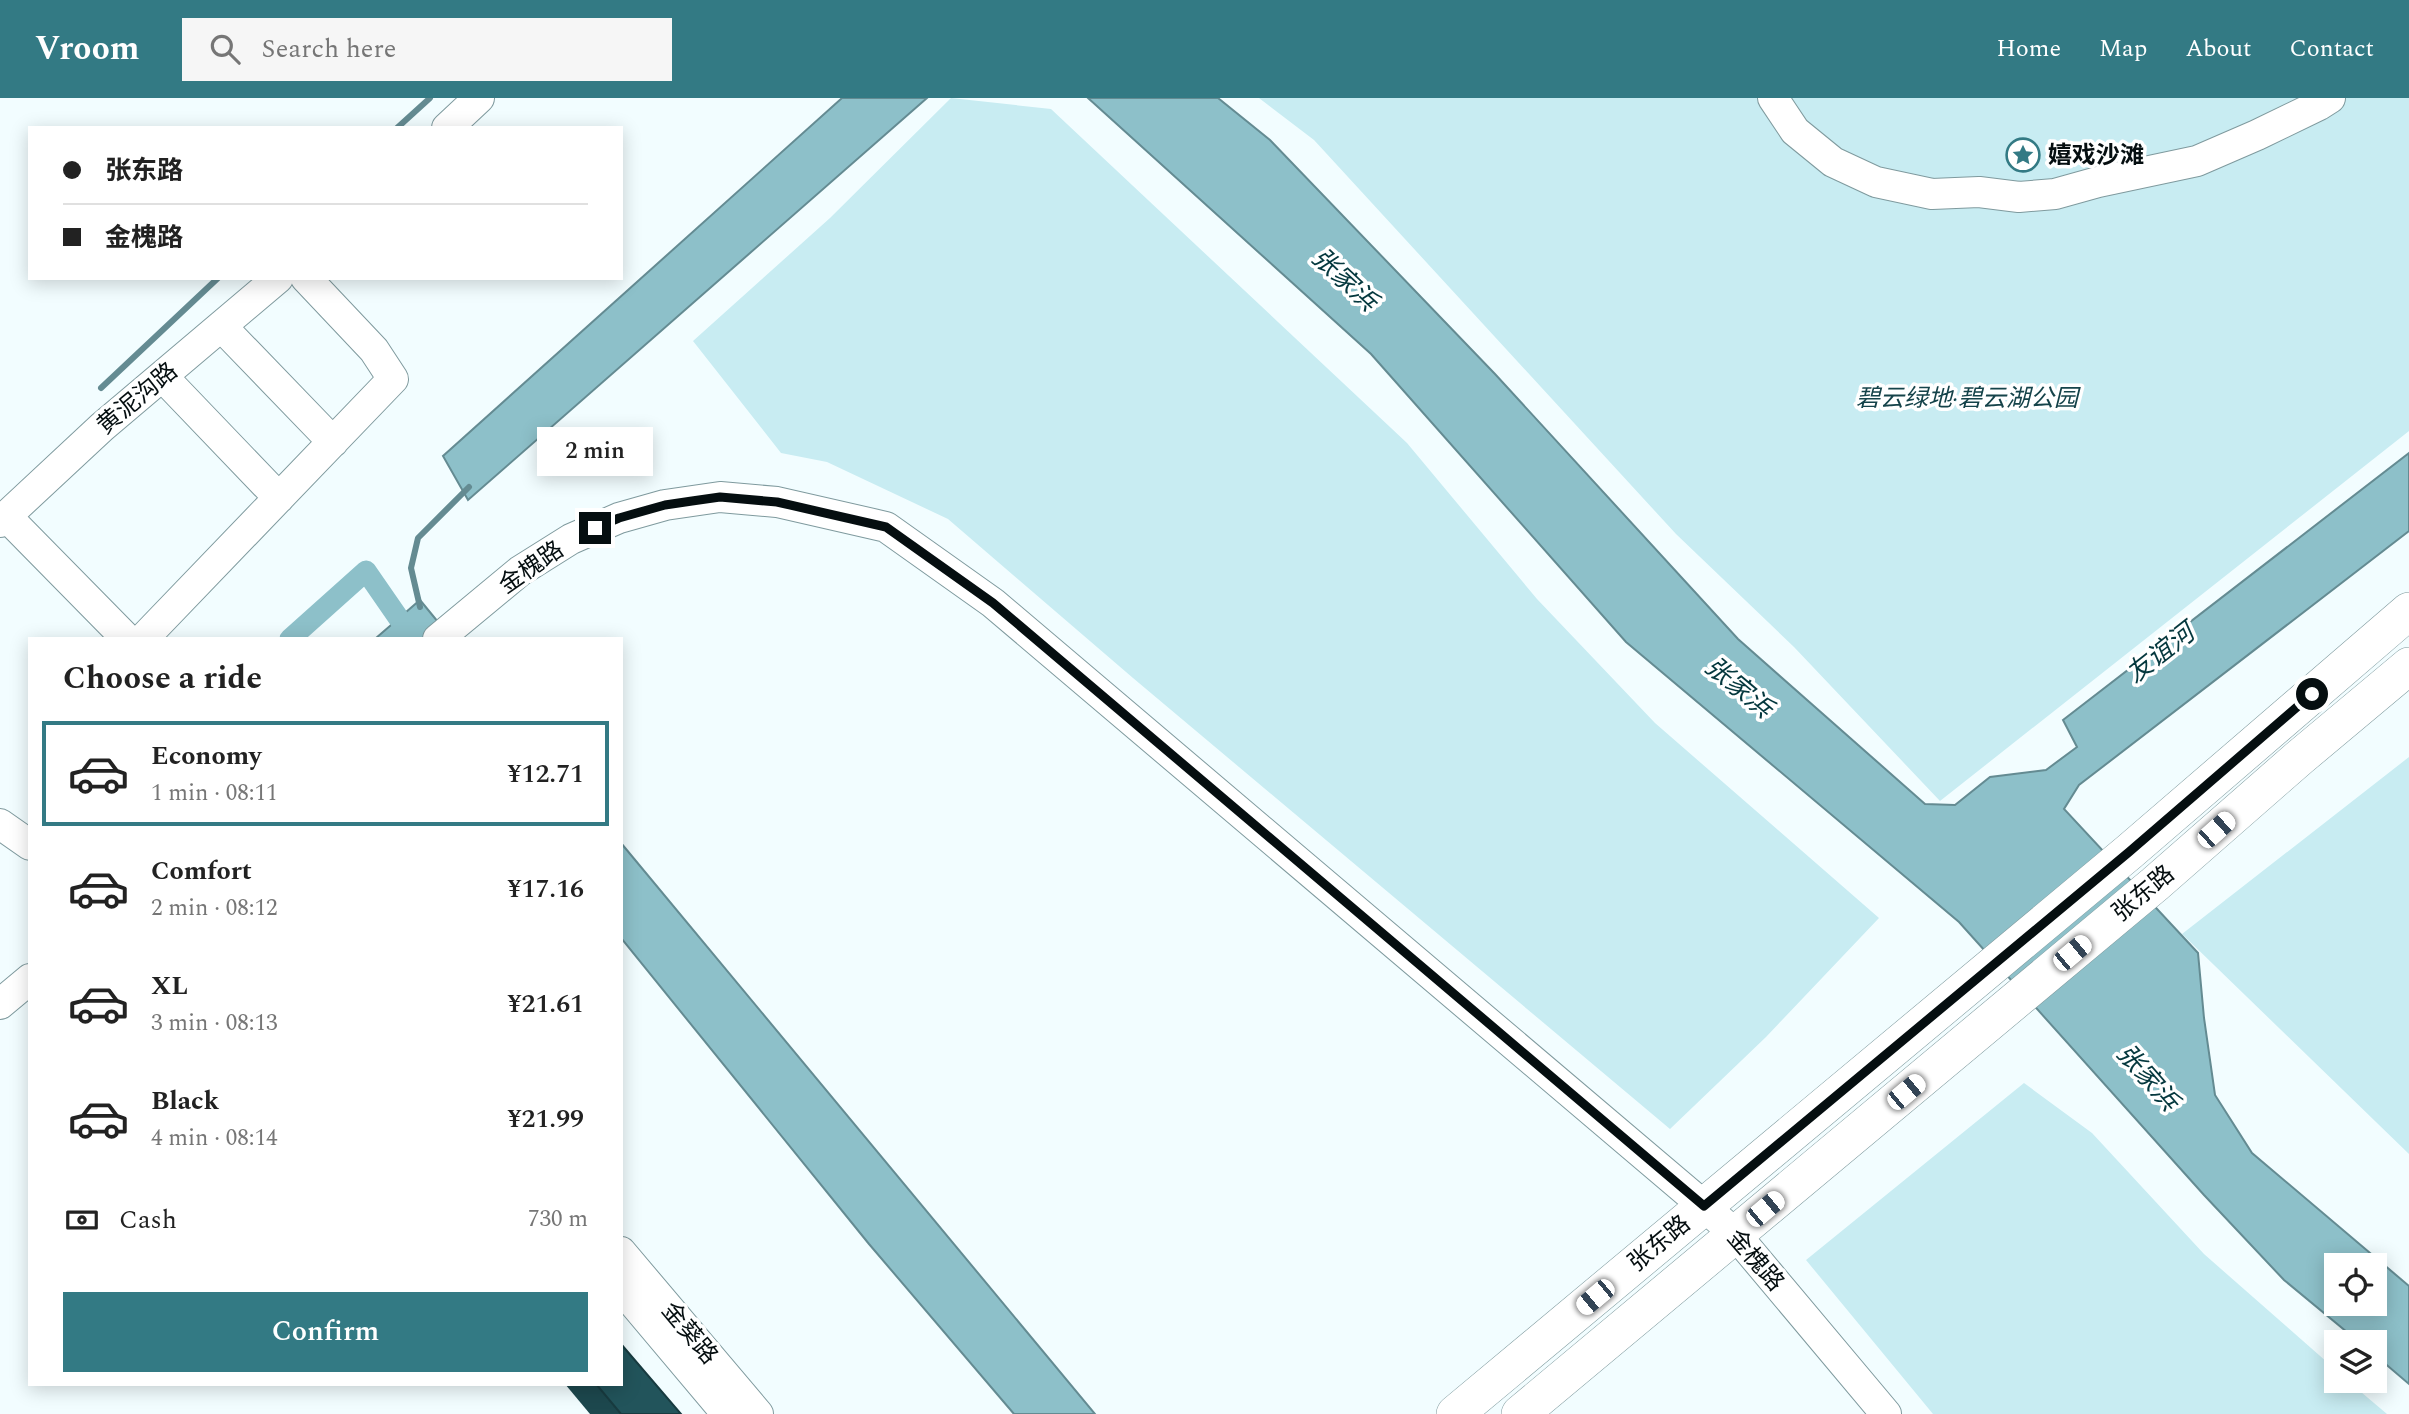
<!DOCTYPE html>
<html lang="en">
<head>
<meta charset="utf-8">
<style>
  :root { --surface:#fff; --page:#f6f6f6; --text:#222; --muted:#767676; --line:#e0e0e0; --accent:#337a84 }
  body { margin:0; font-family:Spectral,"Noto Sans SC",serif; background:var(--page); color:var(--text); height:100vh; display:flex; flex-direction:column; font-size:26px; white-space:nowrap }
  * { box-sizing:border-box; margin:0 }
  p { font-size:23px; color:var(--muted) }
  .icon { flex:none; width:38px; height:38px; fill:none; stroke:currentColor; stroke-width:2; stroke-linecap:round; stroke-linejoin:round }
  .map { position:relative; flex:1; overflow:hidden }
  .details { position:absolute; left:28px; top:539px; width:595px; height:749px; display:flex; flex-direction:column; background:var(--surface); border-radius:0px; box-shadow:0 4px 18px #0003 }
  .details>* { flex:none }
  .banner { position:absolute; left:28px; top:28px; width:595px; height:154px; border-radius:0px; box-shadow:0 4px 18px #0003; display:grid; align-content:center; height:154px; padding:0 35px; background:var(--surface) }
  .controls { position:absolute; left:2324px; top:1155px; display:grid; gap:14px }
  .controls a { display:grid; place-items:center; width:63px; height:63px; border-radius:0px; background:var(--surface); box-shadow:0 4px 18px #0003; font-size:35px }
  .end { position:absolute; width:32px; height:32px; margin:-16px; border:9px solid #050e10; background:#fff; box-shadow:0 0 0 4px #fff }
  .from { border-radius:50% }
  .bubble { position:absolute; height:49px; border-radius:0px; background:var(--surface); box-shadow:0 4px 18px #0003; font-size:23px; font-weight:600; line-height:49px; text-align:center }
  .car { position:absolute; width:21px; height:42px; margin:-21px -10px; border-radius:9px; box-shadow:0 0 5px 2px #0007; background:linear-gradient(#fff 24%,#345 0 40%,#fff 0 76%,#345 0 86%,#fff 0) }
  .banner b { display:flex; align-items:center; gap:24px; height:66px; font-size:26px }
  .banner b+b { border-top:2px solid var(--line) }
  .banner i { width:18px; height:18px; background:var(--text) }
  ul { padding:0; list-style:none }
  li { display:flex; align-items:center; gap:21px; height:105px; margin:0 14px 10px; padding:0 21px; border:4px solid transparent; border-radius:0px }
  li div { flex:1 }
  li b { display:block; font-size:26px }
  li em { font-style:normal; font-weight:600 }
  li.selected { border-color:var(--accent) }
  li>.icon { width:63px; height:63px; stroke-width:1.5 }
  h2 { padding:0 35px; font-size:32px; line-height:84px }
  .pay { display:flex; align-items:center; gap:18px; height:77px; padding:0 35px; font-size:26px }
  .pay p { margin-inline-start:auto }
  .button { display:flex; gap:14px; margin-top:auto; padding:14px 35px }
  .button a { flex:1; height:80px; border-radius:0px; background:var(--accent); color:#fff; font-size:28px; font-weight:600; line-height:80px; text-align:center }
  header { display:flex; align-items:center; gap:42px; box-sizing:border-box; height:98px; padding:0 35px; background:var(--accent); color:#fff }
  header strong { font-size:33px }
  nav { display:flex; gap:38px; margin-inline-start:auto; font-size:24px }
  .search { width:490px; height:63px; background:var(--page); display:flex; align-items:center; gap:18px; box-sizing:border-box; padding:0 24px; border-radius:0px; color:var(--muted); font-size:26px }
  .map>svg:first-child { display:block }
</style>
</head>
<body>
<header>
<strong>Vroom</strong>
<div class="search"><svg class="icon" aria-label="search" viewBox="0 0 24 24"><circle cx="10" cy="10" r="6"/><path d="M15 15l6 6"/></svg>Search here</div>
<nav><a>Home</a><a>Map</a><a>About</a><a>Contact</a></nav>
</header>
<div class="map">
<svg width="2409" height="1316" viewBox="0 0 2409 1316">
  <rect width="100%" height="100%" fill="#f2fdff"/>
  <!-- green -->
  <path fill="#c8ecf2" d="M951 0 1051 11 1407 345 1537 501 1655 625 1879 820 1766 939 1670 1031 1133 580 948 421 827 364 781 355 693 243 830 120Z
    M1259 0H2409V333L1940 703 1794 549 1676 436 1314 42Z
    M2409 659V1056L2182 836Z
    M2024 985 2092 1035 2204 1156 2336 1272V1283H2348L2387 1316H1933L1806 1162Z"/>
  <!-- water -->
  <path fill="#8dc0c9" stroke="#648b92" stroke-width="2" fill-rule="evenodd" d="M842 0H927L468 402 443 358Z
    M1088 0H1218L1270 42 1495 276 1738 541 1925 706 1955 707 1990 679 2046 672 2077 649 2063 622 2409 355V433L2079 687 2064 711 2198 855 2204 920 2215 997 2252 1055 2409 1188V1286L2375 1257V1244H2359L2284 1182 2204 1097 1959 824 1626 544 1371 256ZM2336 1167H2375V1206H2336Z
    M420 502 452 541H377L376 540Z
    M621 745 1095 1316H1014L869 1146 621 840Z"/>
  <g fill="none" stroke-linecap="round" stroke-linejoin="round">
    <!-- stream -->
    <path stroke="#648b92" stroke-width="6" d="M397 30 430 0
      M101 290 218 180
      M420 509 411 470 418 440 469 389"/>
    <!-- canal -->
    <path stroke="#8dc0c9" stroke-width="21" d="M290 541 366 473 413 541"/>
    <defs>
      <path id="minor" d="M1773 0 1795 33 1833 64 1876 84 1932 96 1979 94 2019 99 2055 96 2098 84 2197 63 2257 37 2319 7 2330 0
        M447 30 479 0
        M222 229 333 344
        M163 279 279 400
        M6 418 127 541
        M0 424 102 329 278 180
        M143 541 393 281 374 252 306 180
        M438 541 520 473 571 441 619 420 665 407 720 399 777 404 886 429 993 505 1704 1108 1735 1136 1886 1316
        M0 726 30 747
        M0 906 30 881
        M621 1154 758 1316
        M621 1190 727 1316"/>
      <path id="major" d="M1455 1316 2129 754 2409 513
        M1520 1316 2155 786 2299 660 2409 568"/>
    </defs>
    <!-- minor casing -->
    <use href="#minor" stroke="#7f9a9e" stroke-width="32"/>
    <!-- major casing -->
    <use href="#major" stroke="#7f9a9e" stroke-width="38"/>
    <!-- minor -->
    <use href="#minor" stroke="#fff" stroke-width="30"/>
    <!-- major -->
    <use href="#major" stroke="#fff" stroke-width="37"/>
  </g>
  <!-- wall -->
  <path fill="#1d484e" d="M565 1286H621L681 1316H590Z"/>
  <!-- building -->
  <path fill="#22545b" stroke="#183b40" stroke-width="2" d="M621 1246 681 1316H621L596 1286H621Z"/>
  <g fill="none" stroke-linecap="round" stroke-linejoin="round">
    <!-- route -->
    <path stroke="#050e10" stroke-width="9" d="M595 430 619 420 665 407 692 403 720 399 777 404 886 429 993 505 1704 1108 2129 754 2312 596"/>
  </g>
  <!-- icons -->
  <defs>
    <symbol id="sight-ring" viewBox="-11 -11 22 22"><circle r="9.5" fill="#fff" stroke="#337a84" stroke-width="1.5"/><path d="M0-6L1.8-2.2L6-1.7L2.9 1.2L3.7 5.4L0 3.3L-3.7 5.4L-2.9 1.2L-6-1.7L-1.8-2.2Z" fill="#337a84"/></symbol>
  </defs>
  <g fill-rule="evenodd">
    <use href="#sight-ring" x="2004" y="38" width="38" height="38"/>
  </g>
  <g text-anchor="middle" stroke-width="7" stroke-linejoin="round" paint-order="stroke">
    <!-- poi labels -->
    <g font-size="24" font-weight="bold" fill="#050e10" stroke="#fff" text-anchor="start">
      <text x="2048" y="65">嬉戏沙滩</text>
    </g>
    <!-- street labels -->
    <g font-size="24" fill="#050e10" stroke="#fff">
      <text transform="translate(137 300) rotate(-40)" y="8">黄泥沟路</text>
      <text transform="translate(531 469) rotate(-35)" y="8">金槐路</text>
      <text transform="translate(2143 795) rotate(-40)" y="8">张东路</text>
      <text transform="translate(1659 1145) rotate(-40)" y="8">张东路</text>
      <text transform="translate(1756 1162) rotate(49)" y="8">金槐路</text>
      <text transform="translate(690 1235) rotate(50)" y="8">金葵路</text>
    </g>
    <!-- park labels -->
    <g font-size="24" font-style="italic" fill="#15434a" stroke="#fff">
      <text x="1967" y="308">碧云绿地·碧云湖公园</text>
    </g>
    <!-- water labels -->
    <g font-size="26" font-style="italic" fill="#05383e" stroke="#fff">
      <text transform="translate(1345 181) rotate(43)" y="9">张家浜</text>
      <text transform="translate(2160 555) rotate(-38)" y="9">友谊河</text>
      <text transform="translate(1739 589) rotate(40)" y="9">张家浜</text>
      <text transform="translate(2148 979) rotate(49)" y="9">张家浜</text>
    </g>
  </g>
</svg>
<div class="controls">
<a><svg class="icon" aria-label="locate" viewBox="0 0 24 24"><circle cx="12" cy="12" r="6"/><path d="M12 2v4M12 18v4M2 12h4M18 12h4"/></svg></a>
<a><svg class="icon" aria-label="layers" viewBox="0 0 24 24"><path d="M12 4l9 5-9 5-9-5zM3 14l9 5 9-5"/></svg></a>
</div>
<i class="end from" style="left:2312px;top:596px"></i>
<i class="end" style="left:595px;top:430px"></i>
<div class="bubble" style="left:537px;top:329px;width:116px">2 min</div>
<i class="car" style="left:2216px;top:732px;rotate:48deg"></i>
<i class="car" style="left:2072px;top:855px;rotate:50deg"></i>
<i class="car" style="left:1906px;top:994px;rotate:50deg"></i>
<i class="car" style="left:1765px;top:1111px;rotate:50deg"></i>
<i class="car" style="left:1595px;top:1199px;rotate:230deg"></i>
<div class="banner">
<b><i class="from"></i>张东路</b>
<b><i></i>金槐路</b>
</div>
<section class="details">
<h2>Choose a ride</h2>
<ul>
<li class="selected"><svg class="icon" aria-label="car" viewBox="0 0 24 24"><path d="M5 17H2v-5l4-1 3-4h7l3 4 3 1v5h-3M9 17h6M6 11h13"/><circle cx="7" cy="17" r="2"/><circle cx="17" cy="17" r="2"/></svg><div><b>Economy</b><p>1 min · 08:11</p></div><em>¥12.71</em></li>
<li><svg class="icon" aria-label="car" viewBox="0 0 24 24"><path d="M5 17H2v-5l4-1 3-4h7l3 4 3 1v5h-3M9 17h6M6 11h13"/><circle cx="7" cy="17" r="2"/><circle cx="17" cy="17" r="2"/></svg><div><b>Comfort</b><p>2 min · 08:12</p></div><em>¥17.16</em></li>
<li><svg class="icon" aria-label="car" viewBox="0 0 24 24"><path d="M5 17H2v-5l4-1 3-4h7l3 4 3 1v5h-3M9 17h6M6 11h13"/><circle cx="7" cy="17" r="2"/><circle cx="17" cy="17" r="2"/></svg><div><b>XL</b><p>3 min · 08:13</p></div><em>¥21.61</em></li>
<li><svg class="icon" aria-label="car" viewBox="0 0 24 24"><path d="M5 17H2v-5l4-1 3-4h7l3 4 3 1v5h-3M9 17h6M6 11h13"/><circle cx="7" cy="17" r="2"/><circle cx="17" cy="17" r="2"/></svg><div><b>Black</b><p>4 min · 08:14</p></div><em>¥21.99</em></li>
</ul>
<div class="pay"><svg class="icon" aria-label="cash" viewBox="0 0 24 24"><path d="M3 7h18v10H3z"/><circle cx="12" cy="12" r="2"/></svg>Cash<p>730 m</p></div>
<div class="button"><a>Confirm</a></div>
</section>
</div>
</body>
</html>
